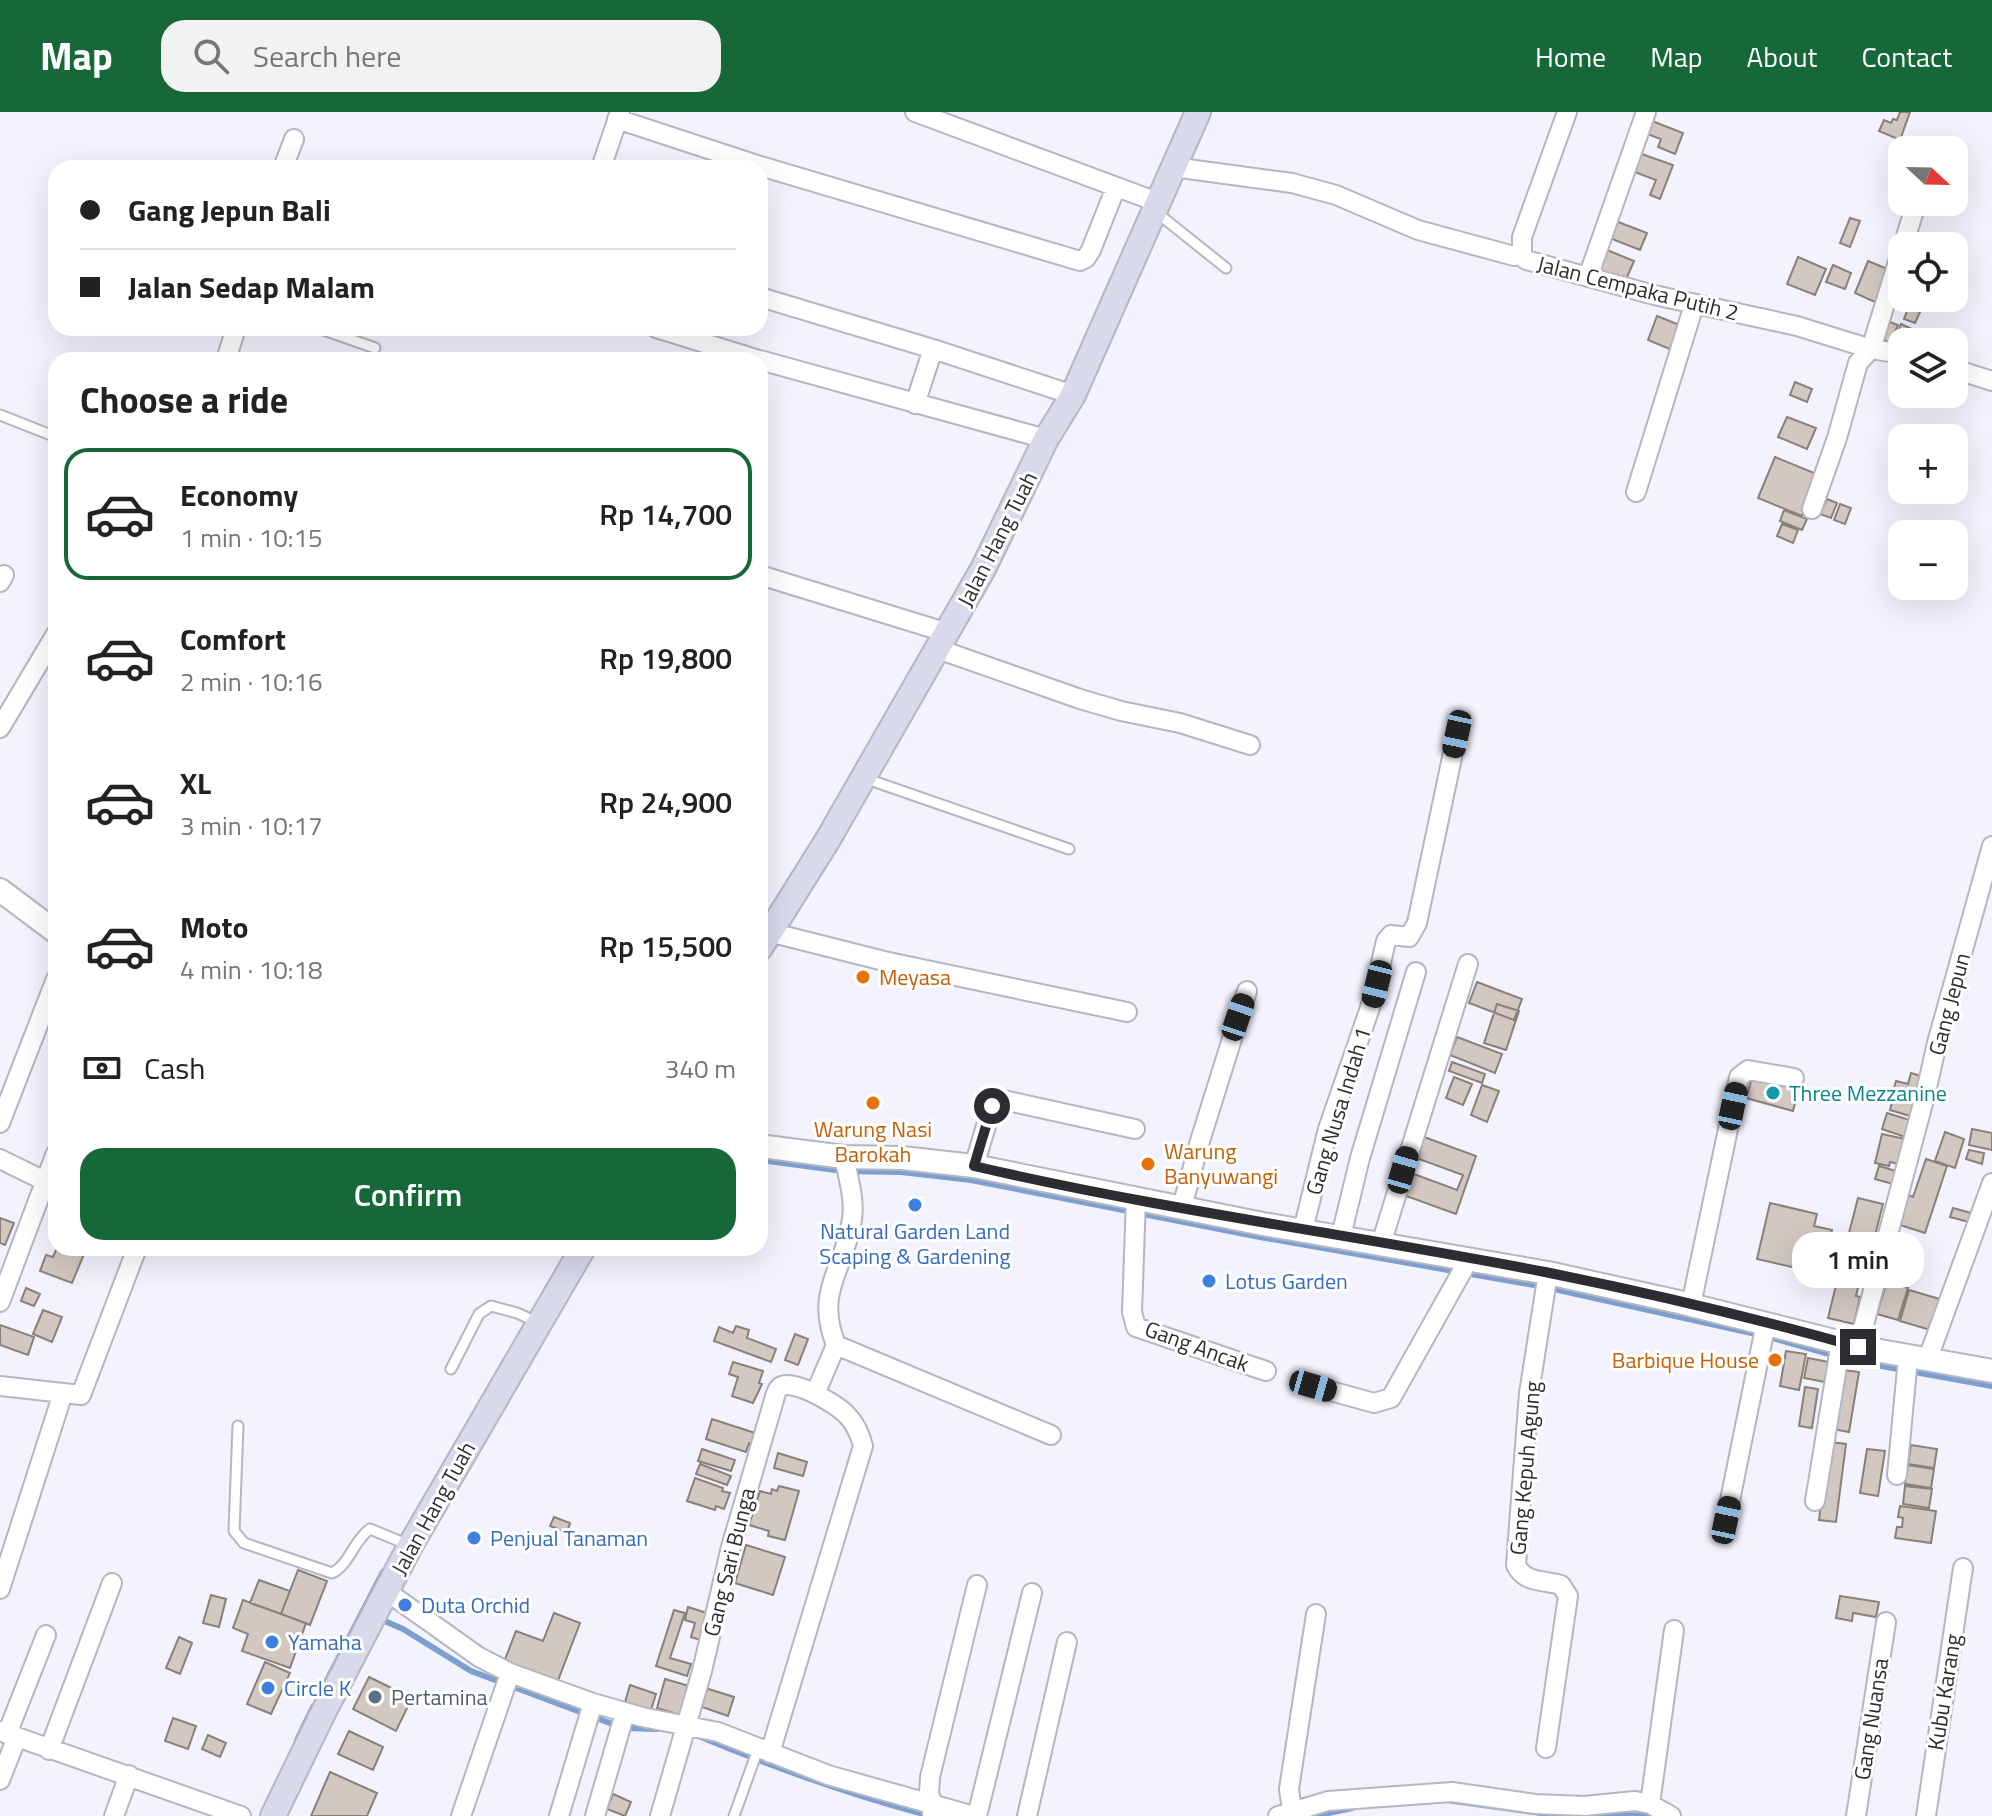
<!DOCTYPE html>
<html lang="en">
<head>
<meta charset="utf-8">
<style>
  :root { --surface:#fff; --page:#f2f2f2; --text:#222; --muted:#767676; --line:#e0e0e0; --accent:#166839 }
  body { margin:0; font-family:"Titillium Web",sans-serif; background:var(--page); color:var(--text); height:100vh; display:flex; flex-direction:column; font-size:30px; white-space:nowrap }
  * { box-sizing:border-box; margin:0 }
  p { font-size:26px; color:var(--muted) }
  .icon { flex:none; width:44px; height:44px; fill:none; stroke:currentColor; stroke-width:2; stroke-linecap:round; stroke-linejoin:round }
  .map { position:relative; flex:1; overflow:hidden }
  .panel { position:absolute; left:48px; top:240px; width:720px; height:904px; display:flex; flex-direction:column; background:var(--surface); border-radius:24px; box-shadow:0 8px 32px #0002 }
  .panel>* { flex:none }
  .hud { position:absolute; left:48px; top:48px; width:720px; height:176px; border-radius:24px; box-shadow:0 8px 32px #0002; display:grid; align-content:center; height:176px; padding:0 32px; background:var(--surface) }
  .needle { width:52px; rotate:112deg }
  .fabs { position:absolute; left:1888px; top:24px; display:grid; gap:16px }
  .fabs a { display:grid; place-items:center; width:80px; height:80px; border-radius:16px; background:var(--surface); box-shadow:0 8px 32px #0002; font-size:40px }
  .end { position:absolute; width:36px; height:36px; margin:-18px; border:10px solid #2d2d31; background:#fff; box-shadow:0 0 0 4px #fff }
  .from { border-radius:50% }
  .bubble { position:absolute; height:56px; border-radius:24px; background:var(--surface); box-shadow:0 8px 32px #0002; font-size:26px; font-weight:600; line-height:56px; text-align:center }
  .car { position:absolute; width:24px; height:48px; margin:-24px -12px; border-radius:10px; box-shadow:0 0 6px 2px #0007; background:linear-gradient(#222 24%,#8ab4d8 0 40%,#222 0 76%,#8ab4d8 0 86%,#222 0) }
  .hud b { display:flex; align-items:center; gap:28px; height:76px; font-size:30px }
  .hud b+b { border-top:2px solid var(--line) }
  .hud i { width:20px; height:20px; background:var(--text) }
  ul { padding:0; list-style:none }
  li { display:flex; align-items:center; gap:24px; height:132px; margin:0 16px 12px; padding:0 16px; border:4px solid transparent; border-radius:24px }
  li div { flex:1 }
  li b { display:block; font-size:30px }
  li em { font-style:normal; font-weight:600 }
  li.active { border-color:var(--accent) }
  li>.icon { width:72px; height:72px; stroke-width:1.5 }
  h2 { padding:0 32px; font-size:36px; line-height:96px }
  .pay { display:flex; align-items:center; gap:20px; height:88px; padding:0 32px; font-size:30px }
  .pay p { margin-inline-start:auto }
  .button { display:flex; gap:16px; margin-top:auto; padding:16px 32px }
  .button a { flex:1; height:92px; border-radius:24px; background:var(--accent); color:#fff; font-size:32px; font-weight:600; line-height:92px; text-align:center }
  header { display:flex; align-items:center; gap:48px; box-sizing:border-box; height:112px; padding:0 40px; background:var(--accent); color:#fff }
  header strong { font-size:38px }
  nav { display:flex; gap:44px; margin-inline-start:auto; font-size:28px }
  .search { width:560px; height:72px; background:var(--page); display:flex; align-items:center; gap:20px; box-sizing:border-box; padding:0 28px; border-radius:24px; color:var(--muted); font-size:30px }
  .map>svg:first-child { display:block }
</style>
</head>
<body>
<header>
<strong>Map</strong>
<div class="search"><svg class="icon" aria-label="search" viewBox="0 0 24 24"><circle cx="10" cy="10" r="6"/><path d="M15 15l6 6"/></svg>Search here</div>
<nav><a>Home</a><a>Map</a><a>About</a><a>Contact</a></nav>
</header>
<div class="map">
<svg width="1992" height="1704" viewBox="0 0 1992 1704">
  <rect width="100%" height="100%" fill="#f2f3fe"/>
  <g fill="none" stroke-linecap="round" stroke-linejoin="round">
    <!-- stream -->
    <path stroke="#7d9fd0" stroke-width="6" d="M760 1048 843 1059 901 1060 971 1068 1260 1125 1545 1175 1765 1224 1854 1249 1992 1274
      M380 1507 403 1517 471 1559 623 1616 658 1617
      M322 1578 383 1460
      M696 1623C773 1655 850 1683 931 1704
      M297 1628 313 1595
      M1447 1688 1555 1703 1578 1702
      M1593 1702 1650 1704
      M1315 1704 1352 1696"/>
  </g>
  <!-- building -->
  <path fill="#d2c8c1" stroke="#898079" stroke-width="2" d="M1900 0H1910L1900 28 1879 19 1884 8 1891 11 1893 7 1897 8Z
    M1652 9 1683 21 1675 42 1658 35 1661 27 1647 22Z
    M1639 41 1673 53 1660 87 1650 83 1656 68 1632 59Z
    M1850 106 1860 109 1850 135 1840 131Z
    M1613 108 1647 121 1640 138 1607 125Z
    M1602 136 1634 149 1625 170 1594 157Z
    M1798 145 1826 157 1815 183 1787 172Z
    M1868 149 1890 158 1877 191 1855 181Z
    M1833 153 1851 161 1845 177 1826 170Z
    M1911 189 1923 193 1915 211 1904 207Z
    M1657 204 1682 214 1672 238 1648 228Z
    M1887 209 1898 213 1890 231 1880 226Z
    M1901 212 1914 218 1909 230H1902V236L1893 232Z
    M1795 270 1812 277 1807 290 1790 283Z
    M1787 305 1816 316 1807 337 1778 325Z
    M1775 345 1819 363 1802 404 1758 386Z
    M1827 387 1837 391 1831 406 1820 402Z
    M1840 392 1851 396 1845 412 1834 408Z
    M1784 398 1807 407 1802 418 1780 409Z
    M1782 412 1798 418 1793 431 1777 424Z
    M1477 870 1522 887 1514 908 1469 891Z
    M1497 892 1519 899 1506 938 1484 931Z
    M1457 925 1502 942 1495 961 1450 943Z
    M1452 950 1485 962 1482 971 1449 959Z
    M1911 961 1927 966 1922 984 1894 976 1896 969 1908 972Z
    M1753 963 1799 976 1793 999 1746 986Z
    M1454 965 1472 972 1463 993 1446 986Z
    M1482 973 1499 979 1487 1010 1471 1003Z
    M1895 979 1915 985 1910 1004 1890 998Z
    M1887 1001 1910 1008 1907 1014 1911 1016 1908 1026 1882 1017Z
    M1972 1017 1992 1021V1038L1969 1033Z
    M1945 1020 1964 1027 1955 1056 1935 1049Z
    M1882 1022 1905 1027 1899 1052 1890 1050 1889 1054 1875 1051Z
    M1424 1025 1476 1044 1456 1102 1406 1084 1414 1062 1457 1078 1463 1063 1416 1046Z
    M1969 1038 1984 1041 1982 1052 1966 1047Z
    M1926 1047 1947 1054 1925 1121 1897 1112 1906 1082 1913 1085Z
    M1879 1054 1896 1059 1893 1072 1875 1067Z
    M1858 1086 1883 1092 1874 1127 1849 1121Z
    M1770 1091 1817 1102 1814 1114 1832 1118 1822 1162 1757 1147Z
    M1953 1096 1971 1101 1969 1110 1950 1105Z
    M0 1106 14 1111 5 1133 0 1131Z
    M1848 1124 1869 1129 1856 1184 1860 1185 1854 1212 1828 1206Z
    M57 1136H68L84 1142 72 1171 40 1159 46 1143 53 1145Z
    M1887 1169 1908 1176 1898 1208 1877 1202Z
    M26 1176 40 1182 34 1194 21 1189Z
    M1909 1178 1943 1188 1934 1219 1900 1209Z
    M43 1198 62 1205 52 1230 33 1222Z
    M0 1213 34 1225 28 1243 0 1233Z
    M736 1214 749 1218 747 1226 776 1237 771 1250 714 1229 719 1215 733 1221Z
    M795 1222 808 1227 798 1253 785 1248Z
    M1786 1239 1806 1242 1799 1278 1780 1274Z
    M1808 1246 1829 1250 1825 1270 1804 1266Z
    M733 1250 763 1259 759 1271 762 1272 753 1291 732 1284 738 1265 729 1262Z
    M1843 1258 1859 1260 1849 1320 1833 1317Z
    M1805 1275 1818 1277 1812 1316 1799 1314Z
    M712 1307 758 1322 754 1333 749 1331 746 1340 706 1327Z
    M1829 1330 1846 1332 1836 1410 1819 1408Z
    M1911 1333 1937 1337 1934 1356 1908 1352Z
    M702 1337 735 1348 731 1359 698 1349Z
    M1867 1337 1885 1339 1878 1384 1860 1381Z
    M778 1341 807 1350 803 1364 774 1356Z
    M700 1352 731 1364 727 1373 696 1362Z
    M1908 1353 1934 1357 1931 1376 1905 1372Z
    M695 1366 723 1376 722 1379 730 1381 724 1397 716 1394 715 1398 687 1389Z
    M779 1374 799 1379 785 1428 768 1424 769 1419 749 1413 760 1379 771 1382 772 1377 777 1379Z
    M1905 1374 1932 1377 1929 1396 1903 1392Z
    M1900 1394 1936 1399 1931 1431 1895 1426 1897 1415H1902L1903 1406 1898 1405Z
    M554 1405 570 1411 567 1421 550 1414Z
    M746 1433 785 1445 773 1483 735 1471Z
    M298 1458 327 1469 310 1513 281 1502Z
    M259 1468 290 1479 281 1502 250 1491Z
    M211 1483 226 1487 219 1515 203 1511Z
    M1840 1484 1879 1490 1876 1505 1853 1501 1852 1509 1836 1506Z
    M243 1488 306 1511 290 1556 242 1539 248 1522 233 1516Z
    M688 1495 707 1501 704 1529 691 1525 695 1511 685 1508Z
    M674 1498 685 1501 670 1546 691 1552 687 1564 656 1554Z
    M554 1501 580 1511 557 1571 504 1550 516 1519 543 1529Z
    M179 1525 192 1531 180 1562 166 1556Z
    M265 1550 290 1561 271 1602 247 1592Z
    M369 1565 412 1586 396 1619 353 1597Z
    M665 1567 689 1574 680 1603 657 1596Z
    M630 1573 656 1582 651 1598 625 1590Z
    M702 1575 734 1585 728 1604 696 1593Z
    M173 1606 196 1614 188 1637 165 1629Z
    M349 1619 383 1635 373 1658 338 1642Z
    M208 1623 226 1631 220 1645 202 1637Z
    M330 1660 377 1681 367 1704H311Z
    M613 1682 631 1690 625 1704 607 1697Z"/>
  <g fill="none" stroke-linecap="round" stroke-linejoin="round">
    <defs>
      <path id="service" d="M1156 100 1226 156
        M318 216 375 236
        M0 303 56 325
        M864 666 1069 737
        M451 1257 479 1202 491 1194 517 1201 537 1210
        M238 1314 234 1419 244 1431 332 1461C350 1452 353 1429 370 1417L409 1433
        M734 1704 758 1637"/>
      <path id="minor" d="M915 0 1157 90
        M1567 0 1522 125V143L1526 148 1654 183 1797 214 1871 237 1902 242
        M617 7 757 53 1080 149 1086 146 1091 138 1116 75
        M1173 55 1292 71 1336 83 1418 118 1514 144 1522 143
        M283 56 294 27
        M601 56 620 0
        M1903 134 1916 92
        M1588 165 1646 0
        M760 185 933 237 1073 283
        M656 216 759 248
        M226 248 236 216
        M760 248 1046 327
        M1954 257 1992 269
        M915 292 933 237
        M1636 380 1694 193
        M1812 397 1837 326 1858 251 1871 237 1902 137
        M760 463 948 521
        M0 470 4 463
        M938 537 1080 587 1121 599 1180 611 1250 633
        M0 616 56 522
        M769 820 884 849 1127 900
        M0 1011 56 867
        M844 1045C848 1065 855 1087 852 1107 845 1158 814 1178 836 1233L1051 1323
        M0 1047 55 1074
        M974 1054 992 994 999 987 1135 1017
        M1136 1086 1132 1200 1136 1215 1266 1259
        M1182 1095 1200 1029 1247 879
        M1303 1118 1328 1017 1372 890 1386 829 1391 823 1409 825 1417 811 1457 622
        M1341 1124 1360 1046 1416 860
        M1381 1132 1468 852
        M0 1190 56 1041
        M1691 1193 1739 965 1748 958 1794 966
        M1858 1235 1925 984 1937 931 1992 734
        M1927 1249 1992 1071
        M0 1274 81 1283 137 1136
        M1313 1274 1374 1291 1391 1286 1469 1147
        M815 1282 836 1233
        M1897 1363 1908 1246
        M1815 1389 1841 1230
        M1726 1408 1766 1211
        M0 1477 63 1281
        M386 1479 479 1545 510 1561 593 1591 642 1605 718 1620 828 1663 974 1704
        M0 1619 241 1704
        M7 1622 46 1523
        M1546 1636 1568 1484 1561 1473C1544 1468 1524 1471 1516 1453L1529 1281 1548 1161
        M49 1638 112 1471
        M0 1668 17 1625
        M1650 1692 1674 1518
        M1292 1699 1289 1677 1316 1502
        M932 1701 934 1694 929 1682 930 1665 977 1473
        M114 1704 129 1663
        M461 1704 510 1561
        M559 1704 593 1591
        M595 1704 625 1601
        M660 1704 702 1559 731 1435 774 1288C775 1284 776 1279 779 1276 790 1264 836 1292 846 1302 855 1311 860 1322 863 1334L770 1641
        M977 1704 1032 1481
        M1027 1704 1067 1530
        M1278 1704 1328 1689 1452 1680 1535 1692 1584 1694 1635 1689 1650 1692 1671 1704
        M1856 1704 1886 1510
        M1926 1704 1963 1456"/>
      <path id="tertiary" d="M0 778 56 820
        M760 1034 844 1045 902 1046 974 1054 1263 1112 1548 1161 1679 1190 1858 1235 1992 1259"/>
      <path id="secondary" d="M760 836 827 729 983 457 1046 327 1073 283 1198 0
        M273 1704 324 1599 410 1434 583 1136"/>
    </defs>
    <!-- service casing -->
    <use href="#service" stroke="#b5b6c1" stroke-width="13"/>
    <!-- minor casing -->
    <use href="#minor" stroke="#b5b6c1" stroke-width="22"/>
    <!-- tertiary casing -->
    <use href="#tertiary" stroke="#b5b6c1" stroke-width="26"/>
    <!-- secondary casing -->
    <use href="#secondary" stroke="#b5b6c1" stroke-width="28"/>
    <!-- service -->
    <use href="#service" stroke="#fff" stroke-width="9"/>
    <!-- minor -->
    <use href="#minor" stroke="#fff" stroke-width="18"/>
    <!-- tertiary -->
    <use href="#tertiary" stroke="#fff" stroke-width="22"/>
    <!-- secondary -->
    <use href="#secondary" stroke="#d8daec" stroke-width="24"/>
  </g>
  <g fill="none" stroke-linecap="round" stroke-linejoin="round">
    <!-- route -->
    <path stroke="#2d2d31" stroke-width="10" d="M992 994 974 1054C1162 1098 1355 1123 1545 1160 1650 1181 1755 1206 1858 1235"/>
  </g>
  <!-- markers -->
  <g fill="#e8710a" stroke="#fff" stroke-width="3">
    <circle cx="863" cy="865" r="8"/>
    <circle cx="873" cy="991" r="8"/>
    <circle cx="1148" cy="1052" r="8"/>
    <circle cx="1775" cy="1248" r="8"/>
  </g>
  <circle fill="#0f9aa8" stroke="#fff" stroke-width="3" cx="1773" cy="981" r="8"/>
  <g fill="#3f7fe0" stroke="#fff" stroke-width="3">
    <circle cx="915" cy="1093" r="8"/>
    <circle cx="1209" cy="1169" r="8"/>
    <circle cx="474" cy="1426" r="8"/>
    <circle cx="405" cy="1493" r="8"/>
    <circle cx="272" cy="1530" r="8"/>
    <circle cx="268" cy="1576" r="8"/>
  </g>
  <circle fill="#5c6f8a" stroke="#fff" stroke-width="3" cx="375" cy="1585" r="8"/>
  <g text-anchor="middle" stroke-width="6" stroke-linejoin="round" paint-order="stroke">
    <!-- street labels -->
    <g font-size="22" fill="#2d2d31" stroke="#fff">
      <text transform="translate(1638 176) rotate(14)" y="8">Jalan Cempaka Putih 2</text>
      <text transform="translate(997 427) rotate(-63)" y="8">Jalan Hang Tuah</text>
      <text transform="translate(1949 892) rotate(-75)" y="8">Gang Jepun</text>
      <text transform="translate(1338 999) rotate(-73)" y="8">Gang Nusa Indah 1</text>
      <text transform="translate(1197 1234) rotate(20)" y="8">Gang Ancak</text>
      <text transform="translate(1525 1356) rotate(-85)" y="8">Gang Kepuh Agung</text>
      <text transform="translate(433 1396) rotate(-61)" y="8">Jalan Hang Tuah</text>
      <text transform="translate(729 1450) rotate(-76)" y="8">Gang Sari Bunga</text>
      <text transform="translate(1944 1580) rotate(-81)" y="8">Kubu Karang</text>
      <text transform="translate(1871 1607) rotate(-81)" y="8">Gang Nuansa</text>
    </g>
    <!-- food labels -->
    <g font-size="22" fill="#c56008" stroke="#fff" text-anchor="start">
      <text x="879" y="873">Meyasa</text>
      <text x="873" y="1025" text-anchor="middle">Warung Nasi<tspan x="873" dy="25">Barokah</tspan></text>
      <text x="1164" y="1047">Warung<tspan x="1164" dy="25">Banyuwangi</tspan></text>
      <text x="1759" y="1256" text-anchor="end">Barbique House</text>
    </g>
    <!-- culture labels -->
    <g font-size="22" fill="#0d838f" stroke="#fff" text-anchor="start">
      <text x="1789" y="989">Three Mezzanine</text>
    </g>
    <!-- shop labels -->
    <g font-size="22" fill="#366cbe" stroke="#fff" text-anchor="start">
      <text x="915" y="1127" text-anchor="middle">Natural Garden Land<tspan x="915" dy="25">Scaping &amp; Gardening</tspan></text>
      <text x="1225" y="1177">Lotus Garden</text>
      <text x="490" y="1434">Penjual Tanaman</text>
      <text x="421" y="1501">Duta Orchid</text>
      <text x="288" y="1538">Yamaha</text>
      <text x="284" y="1584">Circle K</text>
    </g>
    <!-- service labels -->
    <g font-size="22" fill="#4e5e75" stroke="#fff" text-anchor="start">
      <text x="391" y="1593">Pertamina</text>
    </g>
  </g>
</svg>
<div class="fabs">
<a><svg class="needle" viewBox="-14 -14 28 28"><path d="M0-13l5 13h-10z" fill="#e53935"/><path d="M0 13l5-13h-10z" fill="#767676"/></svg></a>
<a><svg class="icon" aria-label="locate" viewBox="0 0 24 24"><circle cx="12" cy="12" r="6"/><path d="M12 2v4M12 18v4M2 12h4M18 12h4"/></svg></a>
<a><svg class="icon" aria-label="layers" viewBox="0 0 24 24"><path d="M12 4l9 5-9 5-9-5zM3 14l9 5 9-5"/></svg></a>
<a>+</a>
<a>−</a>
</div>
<i class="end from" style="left:992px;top:994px"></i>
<i class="end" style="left:1858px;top:1235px"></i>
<div class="bubble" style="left:1792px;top:1120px;width:132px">1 min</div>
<i class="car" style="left:1457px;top:622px;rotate:192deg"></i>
<i class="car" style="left:1377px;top:872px;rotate:194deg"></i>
<i class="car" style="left:1238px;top:905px;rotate:19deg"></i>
<i class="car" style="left:1733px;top:994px;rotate:12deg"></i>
<i class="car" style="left:1403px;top:1058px;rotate:16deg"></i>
<i class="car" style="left:1313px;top:1274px;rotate:106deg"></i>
<i class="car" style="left:1726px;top:1408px;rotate:12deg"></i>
<div class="hud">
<b><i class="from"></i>Gang Jepun Bali</b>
<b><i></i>Jalan Sedap Malam</b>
</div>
<section class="panel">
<h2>Choose a ride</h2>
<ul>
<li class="active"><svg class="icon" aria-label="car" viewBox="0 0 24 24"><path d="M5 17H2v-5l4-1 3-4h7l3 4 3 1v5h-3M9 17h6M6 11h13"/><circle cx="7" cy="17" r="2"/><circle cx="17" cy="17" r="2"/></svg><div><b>Economy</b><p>1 min · 10:15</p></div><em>Rp 14,700</em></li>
<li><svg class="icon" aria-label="car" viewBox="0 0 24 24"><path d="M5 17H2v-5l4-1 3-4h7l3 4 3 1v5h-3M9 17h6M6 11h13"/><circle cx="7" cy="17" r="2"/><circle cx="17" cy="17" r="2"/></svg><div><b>Comfort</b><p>2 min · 10:16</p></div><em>Rp 19,800</em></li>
<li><svg class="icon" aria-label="car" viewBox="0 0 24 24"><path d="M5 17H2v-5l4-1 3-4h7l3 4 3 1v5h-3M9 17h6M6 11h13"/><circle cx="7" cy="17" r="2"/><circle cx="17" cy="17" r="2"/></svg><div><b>XL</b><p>3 min · 10:17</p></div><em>Rp 24,900</em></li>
<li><svg class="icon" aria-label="car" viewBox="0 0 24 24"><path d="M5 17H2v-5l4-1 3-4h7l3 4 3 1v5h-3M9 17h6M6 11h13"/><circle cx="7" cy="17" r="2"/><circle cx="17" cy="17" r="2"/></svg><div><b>Moto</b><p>4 min · 10:18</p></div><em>Rp 15,500</em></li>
</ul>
<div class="pay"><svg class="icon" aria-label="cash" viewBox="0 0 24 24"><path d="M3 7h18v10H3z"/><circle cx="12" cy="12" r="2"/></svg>Cash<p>340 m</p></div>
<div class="button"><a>Confirm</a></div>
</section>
</div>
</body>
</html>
